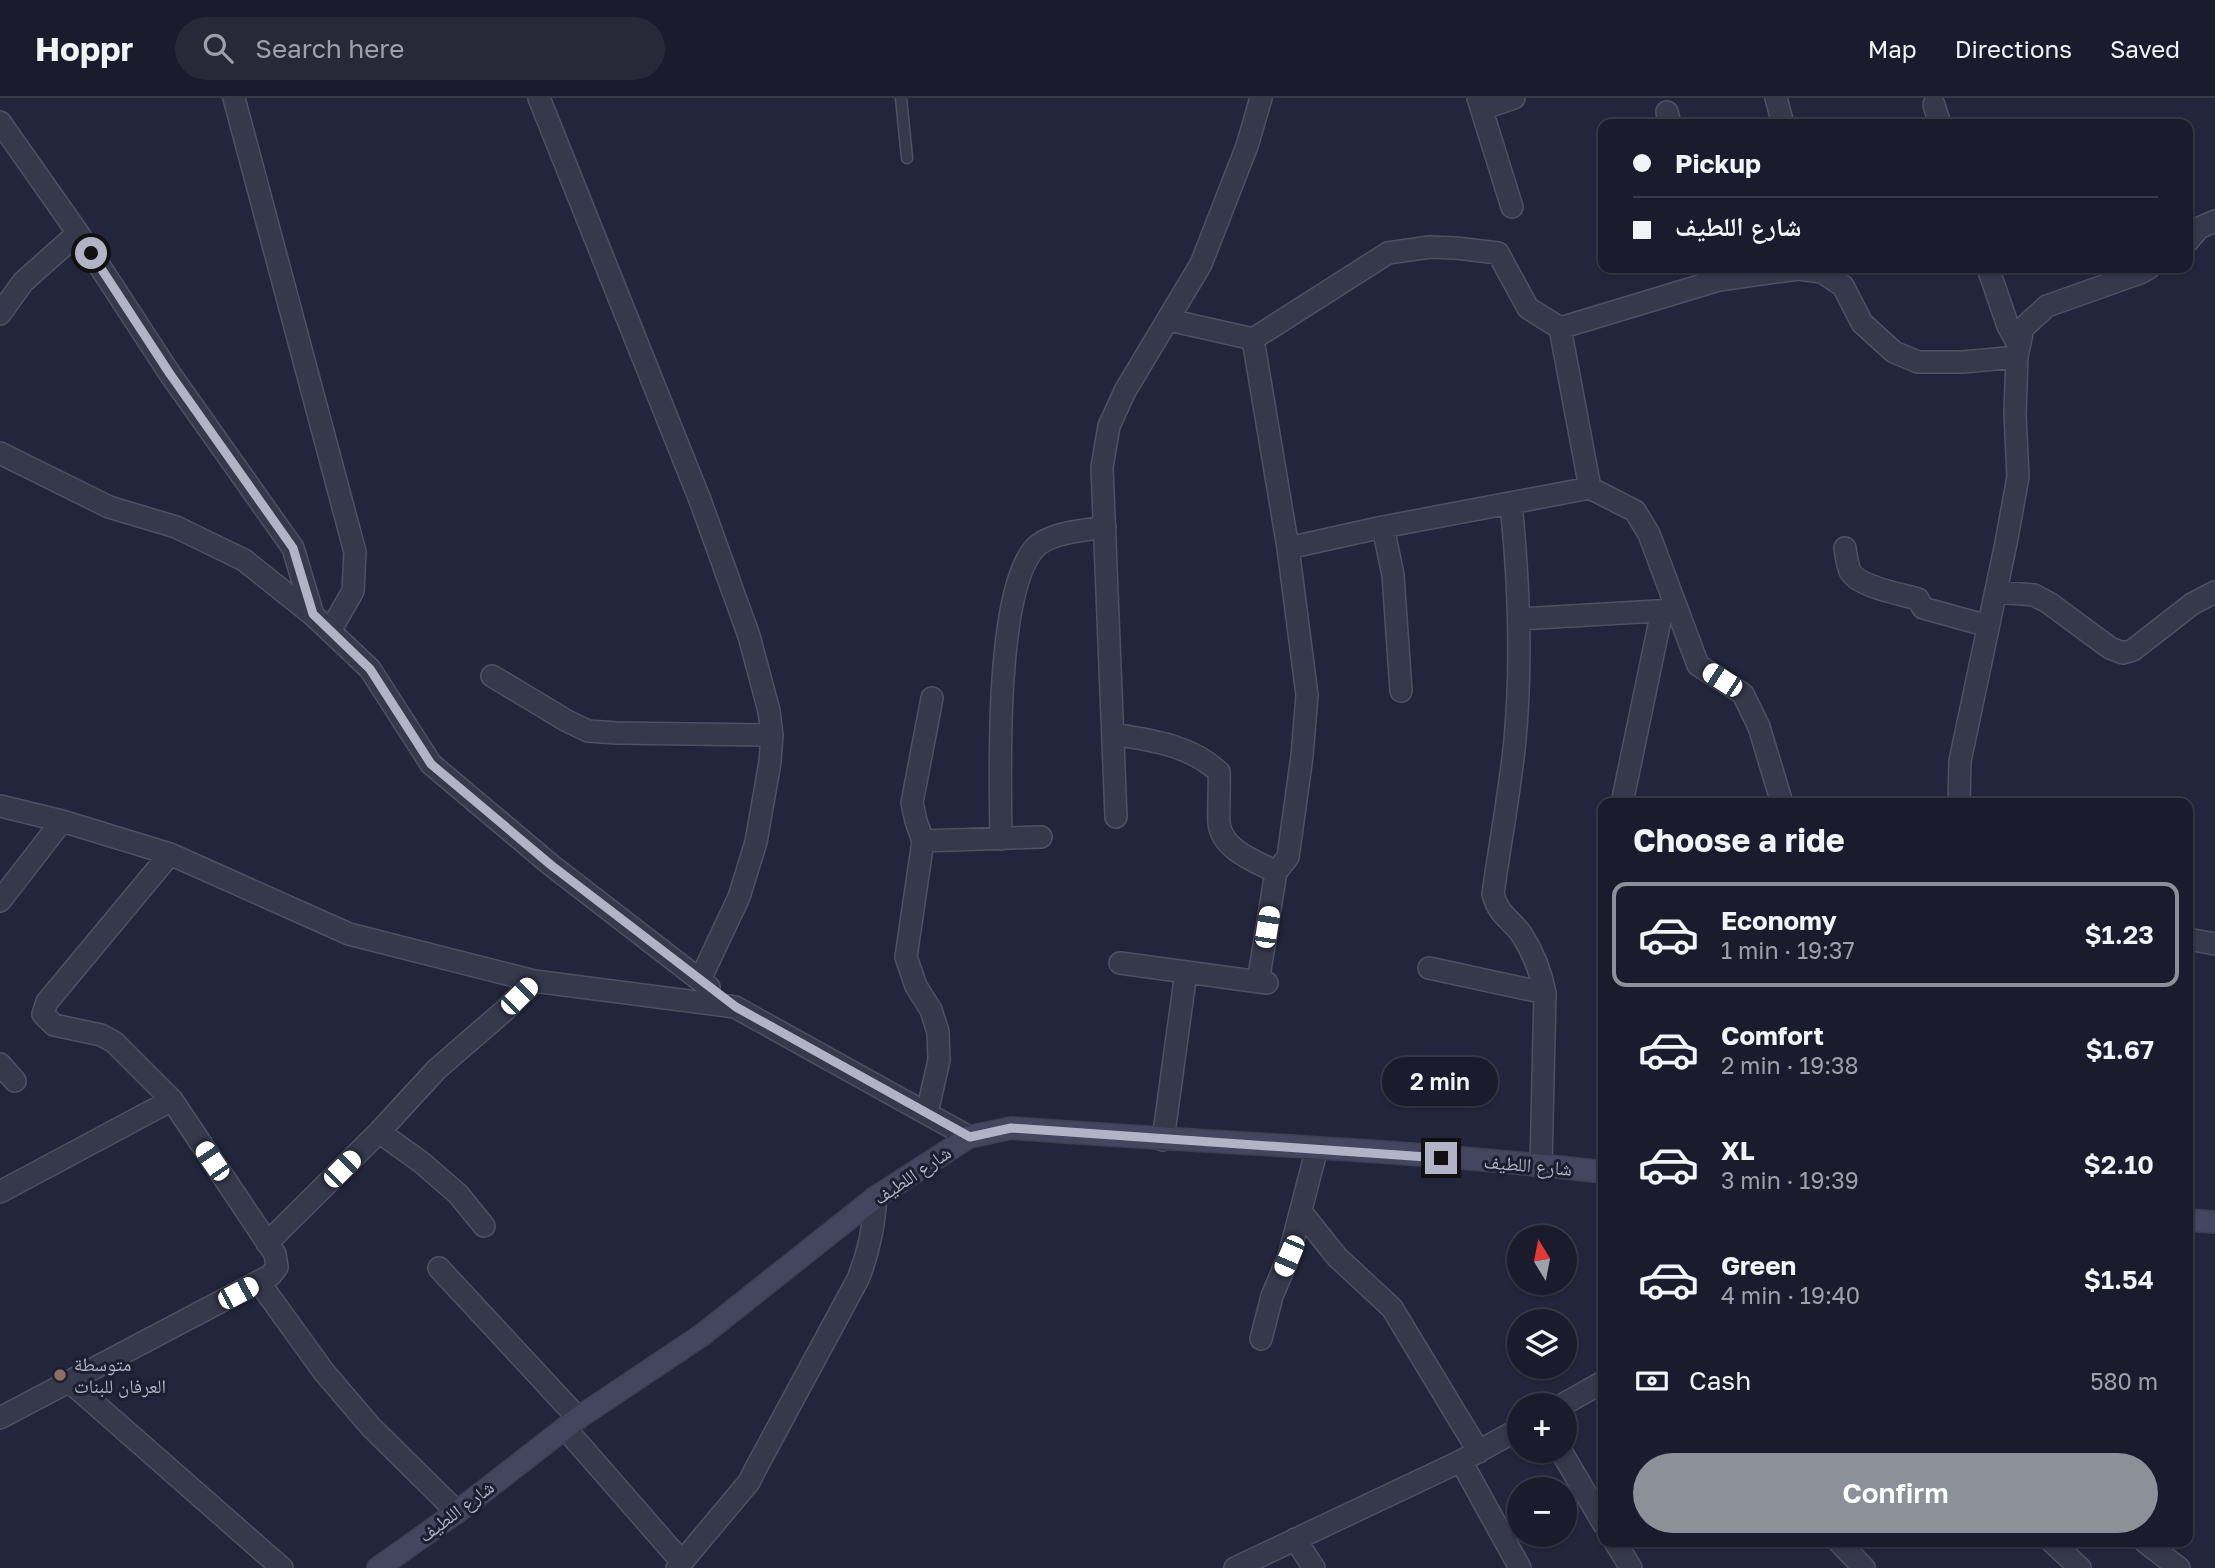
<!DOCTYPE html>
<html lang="en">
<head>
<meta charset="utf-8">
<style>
  :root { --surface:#1a1c2d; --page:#272939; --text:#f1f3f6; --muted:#9fa1aa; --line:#383a49; --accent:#8c9099 }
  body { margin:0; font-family:"Golos Text","Noto Naskh Arabic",sans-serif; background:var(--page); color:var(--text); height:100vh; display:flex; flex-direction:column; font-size:26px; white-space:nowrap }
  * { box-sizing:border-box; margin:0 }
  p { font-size:23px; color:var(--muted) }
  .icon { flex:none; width:38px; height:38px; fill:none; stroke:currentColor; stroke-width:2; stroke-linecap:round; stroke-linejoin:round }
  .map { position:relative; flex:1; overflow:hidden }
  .side { position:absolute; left:1598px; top:700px; width:595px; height:749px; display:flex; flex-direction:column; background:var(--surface); border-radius:14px; box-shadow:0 2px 5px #0004,0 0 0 2px var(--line) }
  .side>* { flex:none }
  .banner { position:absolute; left:1598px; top:21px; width:595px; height:154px; border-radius:14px; box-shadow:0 2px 5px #0004,0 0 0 2px var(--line); display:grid; align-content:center; height:154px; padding:0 35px; background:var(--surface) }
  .needle { width:46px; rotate:350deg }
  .buttons { position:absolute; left:1507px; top:1127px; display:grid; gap:14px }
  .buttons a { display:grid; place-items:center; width:70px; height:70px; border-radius:50%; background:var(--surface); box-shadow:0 2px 5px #0004,0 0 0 2px var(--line); font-size:35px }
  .end { position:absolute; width:32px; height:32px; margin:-16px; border:9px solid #b2b3c7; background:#111; box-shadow:0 0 0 4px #111 }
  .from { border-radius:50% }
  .bubble { position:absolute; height:49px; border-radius:24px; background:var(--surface); box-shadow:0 2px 5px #0004,0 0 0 2px var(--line); font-size:23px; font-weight:600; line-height:49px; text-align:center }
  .car { position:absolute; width:21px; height:42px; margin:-21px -10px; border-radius:9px; box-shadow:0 0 5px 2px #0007; background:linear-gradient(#fff 24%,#345 0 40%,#fff 0 76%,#345 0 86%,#fff 0) }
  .banner b { display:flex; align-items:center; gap:24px; height:66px; font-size:26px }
  .banner b+b { border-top:2px solid var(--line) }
  .banner i { width:18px; height:18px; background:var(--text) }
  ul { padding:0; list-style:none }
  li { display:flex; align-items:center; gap:21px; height:105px; margin:0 14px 10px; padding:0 21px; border:4px solid transparent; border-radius:14px }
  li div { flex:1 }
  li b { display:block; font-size:26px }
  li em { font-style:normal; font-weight:600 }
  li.selected { border-color:var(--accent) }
  li>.icon { width:63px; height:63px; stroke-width:1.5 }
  h2 { padding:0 35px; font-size:32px; line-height:84px }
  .pay { display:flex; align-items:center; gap:18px; height:77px; padding:0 35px; font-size:26px }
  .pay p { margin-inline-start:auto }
  .button { display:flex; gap:14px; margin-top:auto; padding:14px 35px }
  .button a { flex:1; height:80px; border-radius:42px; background:var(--accent); color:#fff; font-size:28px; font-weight:600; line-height:80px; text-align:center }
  header { display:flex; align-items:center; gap:42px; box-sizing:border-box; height:98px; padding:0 35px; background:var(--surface); border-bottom:2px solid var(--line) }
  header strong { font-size:33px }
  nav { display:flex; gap:38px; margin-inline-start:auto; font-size:24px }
  .search { width:490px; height:63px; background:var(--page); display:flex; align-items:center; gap:18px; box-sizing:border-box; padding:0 24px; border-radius:38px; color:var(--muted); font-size:26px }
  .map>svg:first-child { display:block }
</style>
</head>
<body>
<header>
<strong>Hoppr</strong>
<div class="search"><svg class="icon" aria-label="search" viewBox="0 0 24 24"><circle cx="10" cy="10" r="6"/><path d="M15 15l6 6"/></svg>Search here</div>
<nav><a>Map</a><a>Directions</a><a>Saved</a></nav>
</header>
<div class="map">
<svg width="2215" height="1470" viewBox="0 0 2215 1470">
  <rect width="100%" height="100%" fill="#23253c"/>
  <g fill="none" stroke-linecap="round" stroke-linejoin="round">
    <defs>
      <path id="lane" d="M901 0 907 60"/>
      <path id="street" d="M234 0 355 454 353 493 330 533
        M539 0 700 402 749 538 769 613 772 637 770 664 756 744 739 799 700 882
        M1478 0 1512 109
        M1776 0 1783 26
        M1934 7 1940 26
        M1482 11 1514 0
        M1667 14 1670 26
        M0 24 78 135 170 276 293 450 313 517
        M2188 143 2199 130 2215 123
        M1988 170 2008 228 2019 248
        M0 216 23 184 78 135
        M1169 222 1253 241 1388 155 1430 149 1456 150 1498 155 1528 210 1560 230 1590 390
        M1560 230 1719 182 1798 171 1822 174 1843 188 1862 225 1894 254 1918 264H1963L2017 259
        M1253 241 1288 450 1307 597 1302 658 1288 759 1276 774 1258 884
        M0 355 109 409 176 429 244 462 313 517 370 571 431 666 551 767 709 889
        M1511 406C1519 483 1522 564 1515 642 1510 693 1500 745 1493 796 1499 818 1510 820 1522 837 1534 856 1541 874 1545 895L1541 1067
        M1383 429 1393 477 1401 593
        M1288 450 1383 429 1590 390 1635 413 1649 436 1698 567 1743 596 1759 629 1782 705
        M1845 450C1846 457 1847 466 1850 473 1858 489 1901 496 1918 501L1923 510 1988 528
        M1996 494 2034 497 2049 505 2110 550 2123 555 2133 552 2192 506 2215 494
        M1519 521 1674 512
        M492 578 567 623 588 633 617 635 772 637
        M1113 636C1151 642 1190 647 1219 674 1220 691 1218 708 1219 725 1222 752 1255 763 1276 774
        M1622 705 1662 513
        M1959 705 1960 663 2006 445 2018 379 2015 316 2017 259 2023 230 2047 208 2140 175 2149 170
        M0 708 62 723 170 756 349 836 534 883 735 909 969 1039
        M1116 719 1102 369 1109 328 1125 293 1201 166 1247 48 1261 0
        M1001 741C1000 678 995 496 1034 451 1049 434 1083 433 1105 429
        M923 743 1041 739
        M0 803 62 723
        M2188 841 2215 846
        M1120 865 1267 885
        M1429 870 1545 895
        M0 966 15 983
        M927 1015 939 962 938 934 931 912 916 888 906 859 923 743 916 723 912 705 932 600
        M379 1034 421 1064 458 1096 484 1128
        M1163 1042 1186 874
        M0 1094 172 1002
        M1302 1115 1337 1159 1392 1210 1479 1354
        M267 1145 379 1034 437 971 504 913 534 883
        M439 1170 578 1320
        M259 1184 324 1274 371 1329 457 1414
        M1261 1241 1272 1198 1289 1158 1317 1050
        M70 1284 282 1470
        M1562 1307 1603 1284
        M0 1320 271 1177 277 1169 275 1156 172 1002 114 944 101 937 54 927 43 916 47 904 170 756
        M565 1330 681 1463
        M1561 1353 1603 1425
        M1461 1363 1520 1470
        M1295 1441 1314 1470
        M1615 1444 1631 1470
        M1839 1444 1864 1470
        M2052 1444 2080 1470
        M2145 1444 2179 1470
        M677 1470 749 1384 756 1370 858 1181C869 1154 874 1129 876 1099
        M1235 1470 1461 1363 1519 1331"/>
      <path id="secondary" d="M2188 1122 2215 1124
        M378 1470 457 1414 578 1320 702 1237 876 1099 969 1039 1011 1030C1208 1045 1406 1051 1603 1074"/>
    </defs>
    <!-- lane casing -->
    <use href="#lane" stroke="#4f5064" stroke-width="13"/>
    <!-- street casing -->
    <use href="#street" stroke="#4f5064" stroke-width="24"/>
    <!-- secondary casing -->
    <use href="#secondary" stroke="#3d3f52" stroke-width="24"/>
    <!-- lane -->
    <use href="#lane" stroke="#36394c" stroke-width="10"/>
    <!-- street -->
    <use href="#street" stroke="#36394c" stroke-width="21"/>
    <!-- secondary -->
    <use href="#secondary" stroke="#44465f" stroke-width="21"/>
  </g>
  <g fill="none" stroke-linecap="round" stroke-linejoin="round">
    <!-- route -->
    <path stroke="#b2b3c7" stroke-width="9" d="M91 155 170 276 293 450 313 516 370 571 431 666 551 767 736 909 970 1039 1011 1030 1441 1060"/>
  </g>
  <!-- markers -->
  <circle fill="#8d6e63" stroke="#1c1e31" stroke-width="2.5" cx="60" cy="1277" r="7"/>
  <g text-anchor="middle" stroke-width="6" stroke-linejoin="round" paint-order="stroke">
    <!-- street labels -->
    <g font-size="19" fill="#b2b3c7" stroke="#1c1e31">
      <text transform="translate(1528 1067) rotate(5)" y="7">شارع اللطيف</text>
      <text transform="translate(912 1077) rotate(-34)" y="7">شارع اللطيف</text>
      <text transform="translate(456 1413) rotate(-37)" y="7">شارع اللطيف</text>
    </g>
    <!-- poi labels -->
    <g font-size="19" fill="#b2b3c7" stroke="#1c1e31" text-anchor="start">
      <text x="74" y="1273">متوسطة<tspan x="74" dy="22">العرفان للبنات</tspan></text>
    </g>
  </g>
</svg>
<div class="buttons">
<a><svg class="needle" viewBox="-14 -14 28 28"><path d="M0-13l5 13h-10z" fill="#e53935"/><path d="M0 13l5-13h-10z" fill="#9fa1aa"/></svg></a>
<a><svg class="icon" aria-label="layers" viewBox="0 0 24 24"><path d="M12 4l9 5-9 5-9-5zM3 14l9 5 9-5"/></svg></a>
<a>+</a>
<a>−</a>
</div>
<i class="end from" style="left:91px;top:155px"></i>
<i class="end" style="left:1441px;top:1060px"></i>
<div class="bubble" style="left:1382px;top:959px;width:116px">2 min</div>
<i class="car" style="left:1722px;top:582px;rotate:303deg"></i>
<i class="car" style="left:1267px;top:829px;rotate:9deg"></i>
<i class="car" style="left:519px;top:898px;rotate:45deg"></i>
<i class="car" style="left:212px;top:1063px;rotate:326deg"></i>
<i class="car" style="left:342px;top:1071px;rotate:45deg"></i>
<i class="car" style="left:1289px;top:1158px;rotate:203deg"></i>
<i class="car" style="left:238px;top:1195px;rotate:62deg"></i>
<div class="banner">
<b><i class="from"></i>Pickup</b>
<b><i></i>شارع اللطيف</b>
</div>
<section class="side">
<h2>Choose a ride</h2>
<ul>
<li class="selected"><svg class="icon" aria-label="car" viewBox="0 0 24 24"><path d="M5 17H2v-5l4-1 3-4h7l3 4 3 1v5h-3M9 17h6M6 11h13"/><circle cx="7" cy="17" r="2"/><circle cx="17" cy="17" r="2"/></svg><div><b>Economy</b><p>1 min · 19:37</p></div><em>$1.23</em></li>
<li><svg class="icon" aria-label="car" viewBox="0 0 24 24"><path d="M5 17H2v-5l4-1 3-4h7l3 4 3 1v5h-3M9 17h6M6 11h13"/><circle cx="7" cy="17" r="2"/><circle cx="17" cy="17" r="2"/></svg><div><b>Comfort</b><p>2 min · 19:38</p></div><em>$1.67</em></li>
<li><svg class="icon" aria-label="car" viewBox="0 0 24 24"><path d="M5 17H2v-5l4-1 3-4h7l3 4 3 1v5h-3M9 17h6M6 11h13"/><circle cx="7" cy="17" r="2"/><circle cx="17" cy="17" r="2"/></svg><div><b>XL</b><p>3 min · 19:39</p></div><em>$2.10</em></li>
<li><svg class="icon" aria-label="car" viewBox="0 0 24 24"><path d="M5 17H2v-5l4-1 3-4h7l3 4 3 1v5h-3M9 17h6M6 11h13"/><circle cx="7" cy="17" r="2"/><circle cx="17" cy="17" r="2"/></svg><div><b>Green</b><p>4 min · 19:40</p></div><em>$1.54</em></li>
</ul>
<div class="pay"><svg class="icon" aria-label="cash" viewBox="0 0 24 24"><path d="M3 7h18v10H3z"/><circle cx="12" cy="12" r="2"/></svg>Cash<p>580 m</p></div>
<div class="button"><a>Confirm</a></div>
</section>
</div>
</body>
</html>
